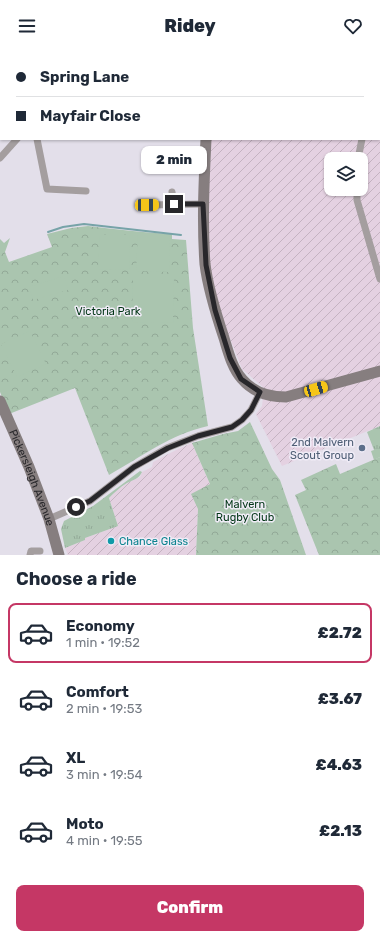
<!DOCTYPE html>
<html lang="en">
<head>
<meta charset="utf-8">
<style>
  :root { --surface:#fff; --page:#f2f2f3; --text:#1f2937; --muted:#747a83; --line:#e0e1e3; --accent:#c53765 }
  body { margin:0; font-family:Rubik,sans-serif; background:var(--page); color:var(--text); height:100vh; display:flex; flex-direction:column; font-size:15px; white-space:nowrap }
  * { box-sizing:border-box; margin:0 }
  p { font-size:13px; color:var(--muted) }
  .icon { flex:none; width:22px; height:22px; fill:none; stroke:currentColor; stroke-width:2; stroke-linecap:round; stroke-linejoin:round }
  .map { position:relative; height:503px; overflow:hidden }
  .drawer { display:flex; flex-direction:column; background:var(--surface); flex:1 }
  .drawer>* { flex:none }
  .top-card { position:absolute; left:0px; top:0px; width:380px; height:88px; box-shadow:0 1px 3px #0004; display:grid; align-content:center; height:88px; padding:0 16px; background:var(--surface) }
  .fabs { position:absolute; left:324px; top:100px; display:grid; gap:8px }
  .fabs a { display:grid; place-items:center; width:44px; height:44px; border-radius:8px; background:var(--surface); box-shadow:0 1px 3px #0004; font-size:20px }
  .end { position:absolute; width:18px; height:18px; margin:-9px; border:5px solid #28272b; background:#fff; box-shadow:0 0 0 2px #fff }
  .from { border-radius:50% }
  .bubble { position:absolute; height:28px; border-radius:8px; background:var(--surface); box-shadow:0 1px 3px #0004; font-size:13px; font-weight:800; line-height:28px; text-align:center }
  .car { position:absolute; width:12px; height:24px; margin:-12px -6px; border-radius:5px; box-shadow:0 0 3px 1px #0007; background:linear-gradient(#f5c518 24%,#345 0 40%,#f5c518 0 76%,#345 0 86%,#f5c518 0) }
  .top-card b { display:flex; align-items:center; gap:14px; height:38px; font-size:15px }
  .top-card b+b { border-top:1px solid var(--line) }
  .top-card i { width:10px; height:10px; background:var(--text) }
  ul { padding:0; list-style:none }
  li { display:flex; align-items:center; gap:12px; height:60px; margin:0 8px 6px; padding:0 8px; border:2px solid transparent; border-radius:8px }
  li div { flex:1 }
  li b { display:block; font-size:15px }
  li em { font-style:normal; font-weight:800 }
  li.current { border-color:var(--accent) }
  li>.icon { width:36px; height:36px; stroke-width:1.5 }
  h2 { padding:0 16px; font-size:18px; line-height:48px }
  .action { display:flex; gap:8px; margin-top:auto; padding:8px 16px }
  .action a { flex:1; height:46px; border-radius:8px; background:var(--accent); color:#fff; font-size:16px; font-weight:800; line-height:46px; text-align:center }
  header { display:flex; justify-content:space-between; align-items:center; height:52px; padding:0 16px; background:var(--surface); font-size:18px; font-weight:800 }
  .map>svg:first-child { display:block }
</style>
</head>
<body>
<header><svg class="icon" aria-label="menu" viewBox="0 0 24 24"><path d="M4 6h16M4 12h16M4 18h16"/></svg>Ridey<svg class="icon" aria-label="heart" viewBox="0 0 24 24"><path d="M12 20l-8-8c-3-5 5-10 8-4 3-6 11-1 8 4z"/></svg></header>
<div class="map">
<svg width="380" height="503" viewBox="0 0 380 503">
  <defs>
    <pattern id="industrial-furrows" width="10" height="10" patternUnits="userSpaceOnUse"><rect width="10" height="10" fill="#e4d1e1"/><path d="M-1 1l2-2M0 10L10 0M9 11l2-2" fill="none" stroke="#c4b3c1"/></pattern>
    <pattern id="grass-tufts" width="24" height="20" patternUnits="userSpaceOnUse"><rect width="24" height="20" fill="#aac5af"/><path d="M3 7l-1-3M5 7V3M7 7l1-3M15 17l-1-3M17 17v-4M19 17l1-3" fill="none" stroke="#92a997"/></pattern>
    <pattern id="park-crowns" width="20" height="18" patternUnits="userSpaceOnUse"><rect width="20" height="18" fill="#aac5af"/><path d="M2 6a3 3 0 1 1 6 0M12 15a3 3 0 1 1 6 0" fill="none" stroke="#92a997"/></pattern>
  </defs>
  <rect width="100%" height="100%" fill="#e3dfea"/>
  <!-- industrial -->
  <path fill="url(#industrial-furrows)" fill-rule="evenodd" d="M293 0H380V374L282 414 256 362 262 354 264 336 242 317 219 258 208 203 207 147 211 87H379V1H293ZM331 107H361V137H331Z
    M192 391 210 432 198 457 196 503H68L65 496 85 488V486L118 474 109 446 117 438 127 431 140 425 142 420 152 415 153 410 178 397Z"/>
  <!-- grass -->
  <path fill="url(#grass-tufts)" d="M380 374V405L374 408 371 399 374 398 367 380Z
    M140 419 142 420C139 427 133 428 127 431 120 435 114 441 109 446L118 474 85 486V488L65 496 61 477 64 469 93 454Z"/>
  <!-- park -->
  <path fill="url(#park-crowns)" d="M88 174C116 177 144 181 172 182V187L186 188 193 276 208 374C171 382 141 405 109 423L75 336 9 362 0 340V187L4 191 10 186 5 200 9 210 52 195 47 182 71 176Z
    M250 370 272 417 280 428 306 503H196L198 457 191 442 210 432 192 391 223 382 238 379Z
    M380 405V503H319L295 443 306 438 301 428 336 412 340 422Z"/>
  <!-- pitch -->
  <path fill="#aac5af" d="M138 182H170L169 220 136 219Z
    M100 183H130L129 218 98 217Z
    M64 224 68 238 33 248 29 235Z
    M133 227H174L173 271 132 270Z
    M30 279 46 312 17 325 1 292Z"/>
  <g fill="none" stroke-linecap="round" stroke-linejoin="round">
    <!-- stream -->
    <path stroke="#77a3a8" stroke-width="2" d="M48 180 63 175 84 172 181 183"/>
    <!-- street -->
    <path stroke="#a49e9f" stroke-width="7" d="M0 17 1 19
      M379 45 380 43
      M37 87 47 137 86 139
      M0 106 17 87
      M358 107 362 87
      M357 137V148L380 227
      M172 140 174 152
      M147 153 203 152
      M49 467 90 449 134 415 167 396 198 384 232 375 242 368 251 358 260 340
      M30 503 31 499H40"/>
    <!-- secondary -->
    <g stroke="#867e7f" stroke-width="11">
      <path d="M215 1V0"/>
      <path d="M206 87C204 129 202 170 205 212 208 237 216 262 224 286 228 299 232 316 242 327 253 340 270 345 286 345L380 319"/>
      <path id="s1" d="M0 349 29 415 49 467 59 503"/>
    </g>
    <!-- highway -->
    <path stroke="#5f5354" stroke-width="12" d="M15 1 16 0
      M0 11H1"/>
  </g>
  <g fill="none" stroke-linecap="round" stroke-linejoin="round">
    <!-- route -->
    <path stroke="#28272b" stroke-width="5" d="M76 455 90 449 134 415 168 396 198 384 232 375 242 368 251 358 260 340 241 327 230 306 215 258 206 213 203 152H174"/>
  </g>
  <!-- markers -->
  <circle fill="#5c6f8a" stroke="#f0ecf7" stroke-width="1.5" cx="362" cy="396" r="4"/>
  <circle fill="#0f9aa8" stroke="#f0ecf7" stroke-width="1.5" cx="111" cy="489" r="4"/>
  <g text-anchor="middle" stroke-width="3" stroke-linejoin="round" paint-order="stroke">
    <!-- park labels -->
    <g font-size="11" fill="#003515" stroke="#f0ecf7">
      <text x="108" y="263">Victoria Park</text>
      <text x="245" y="456">Malvern<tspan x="245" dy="13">Rugby Club</tspan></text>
    </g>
    <!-- service labels -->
    <g font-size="11" fill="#4e5e75" stroke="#f0ecf7" text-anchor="end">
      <text x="354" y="394">2nd Malvern<tspan x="354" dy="13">Scout Group</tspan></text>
    </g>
    <!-- street labels -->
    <g font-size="11" fill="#28272b" stroke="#f0ecf7">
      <text dy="4" stroke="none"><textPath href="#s1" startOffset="83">Pickersleigh Avenue</textPath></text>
    </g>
    <!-- culture labels -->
    <g font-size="11" fill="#0d838f" stroke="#f0ecf7" text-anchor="start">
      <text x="119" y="493">Chance Glass</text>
    </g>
  </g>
</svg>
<div class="fabs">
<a><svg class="icon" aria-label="layers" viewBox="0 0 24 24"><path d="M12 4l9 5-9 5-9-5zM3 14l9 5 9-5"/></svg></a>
</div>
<i class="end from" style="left:76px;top:455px"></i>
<i class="end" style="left:174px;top:152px"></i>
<div class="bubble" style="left:141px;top:94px;width:66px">2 min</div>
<i class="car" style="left:147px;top:153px;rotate:89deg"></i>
<i class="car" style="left:316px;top:337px;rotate:74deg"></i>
<div class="top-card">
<b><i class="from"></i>Spring Lane</b>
<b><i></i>Mayfair Close</b>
</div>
</div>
<section class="drawer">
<h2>Choose a ride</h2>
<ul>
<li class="current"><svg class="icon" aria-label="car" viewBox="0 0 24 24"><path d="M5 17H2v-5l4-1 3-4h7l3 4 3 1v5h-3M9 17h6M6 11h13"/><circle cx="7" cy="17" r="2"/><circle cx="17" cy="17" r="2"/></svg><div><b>Economy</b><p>1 min · 19:52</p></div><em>£2.72</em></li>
<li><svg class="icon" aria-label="car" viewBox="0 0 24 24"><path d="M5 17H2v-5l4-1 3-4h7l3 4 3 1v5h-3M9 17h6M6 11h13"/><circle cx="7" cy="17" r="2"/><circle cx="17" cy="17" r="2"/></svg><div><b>Comfort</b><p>2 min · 19:53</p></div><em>£3.67</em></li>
<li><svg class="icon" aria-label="car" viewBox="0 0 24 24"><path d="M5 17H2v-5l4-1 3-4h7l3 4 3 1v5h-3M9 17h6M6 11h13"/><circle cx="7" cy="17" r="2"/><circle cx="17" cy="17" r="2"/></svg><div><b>XL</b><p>3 min · 19:54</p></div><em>£4.63</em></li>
<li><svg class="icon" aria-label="car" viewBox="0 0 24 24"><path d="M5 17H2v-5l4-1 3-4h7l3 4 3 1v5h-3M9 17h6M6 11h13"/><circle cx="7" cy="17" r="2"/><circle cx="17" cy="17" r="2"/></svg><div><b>Moto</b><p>4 min · 19:55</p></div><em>£2.13</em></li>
</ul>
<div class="action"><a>Confirm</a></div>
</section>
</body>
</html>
